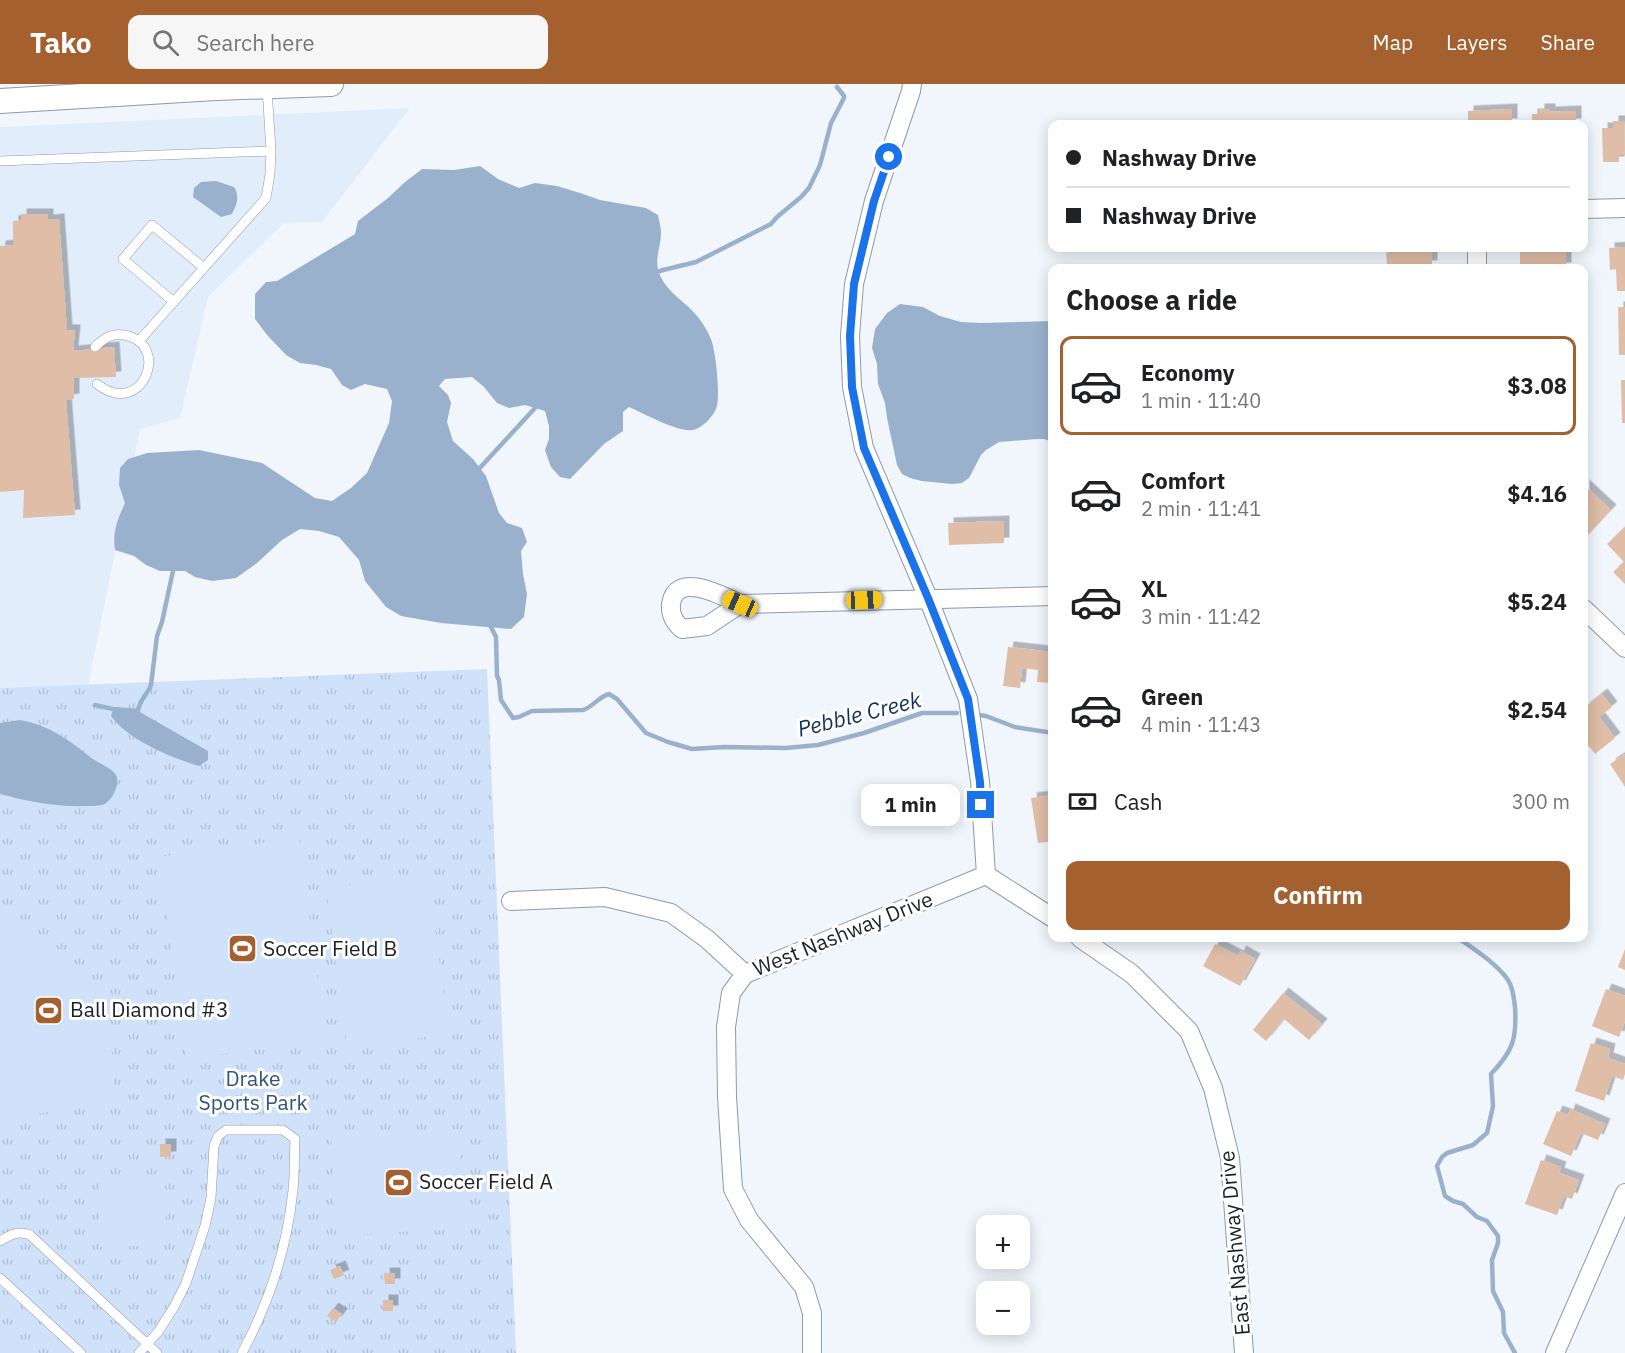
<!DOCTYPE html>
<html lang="en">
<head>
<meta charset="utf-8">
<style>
  :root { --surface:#fff; --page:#f6f6f6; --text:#202124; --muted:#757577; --line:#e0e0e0; --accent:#a4612f }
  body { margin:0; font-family:"IBM Plex Sans",sans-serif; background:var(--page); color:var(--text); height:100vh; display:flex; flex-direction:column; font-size:22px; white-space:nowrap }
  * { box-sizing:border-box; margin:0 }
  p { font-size:20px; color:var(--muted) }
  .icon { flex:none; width:33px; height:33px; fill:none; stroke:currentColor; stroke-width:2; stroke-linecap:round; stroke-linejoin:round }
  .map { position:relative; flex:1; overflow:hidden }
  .details { position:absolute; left:1048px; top:180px; width:540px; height:678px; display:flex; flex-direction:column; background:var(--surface); border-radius:12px; box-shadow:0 3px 15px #0003 }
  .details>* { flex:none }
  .top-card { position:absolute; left:1048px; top:36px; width:540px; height:132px; border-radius:12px; box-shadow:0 3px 15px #0003; display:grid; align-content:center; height:132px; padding:0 18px; background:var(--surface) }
  .fabs { position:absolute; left:976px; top:1131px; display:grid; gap:12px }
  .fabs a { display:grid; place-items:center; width:54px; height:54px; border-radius:12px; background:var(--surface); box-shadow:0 3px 15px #0003; font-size:30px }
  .end { position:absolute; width:27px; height:27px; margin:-14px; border:8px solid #1a73e8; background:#fff; box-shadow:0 0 0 3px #fff }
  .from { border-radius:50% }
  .bubble { position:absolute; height:42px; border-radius:12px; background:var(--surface); box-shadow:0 3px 15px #0003; font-size:20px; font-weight:700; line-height:42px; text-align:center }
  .car { position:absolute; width:18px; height:36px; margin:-18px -9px; border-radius:8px; box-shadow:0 0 4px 2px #0007; background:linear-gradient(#f5c518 24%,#345 0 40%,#f5c518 0 76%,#345 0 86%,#f5c518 0) }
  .top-card b { display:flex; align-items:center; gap:21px; height:57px; font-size:22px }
  .top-card b+b { border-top:2px solid var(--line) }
  .top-card i { width:15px; height:15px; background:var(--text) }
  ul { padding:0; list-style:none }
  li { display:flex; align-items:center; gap:18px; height:99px; margin:0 12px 9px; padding:0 6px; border:3px solid transparent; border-radius:12px }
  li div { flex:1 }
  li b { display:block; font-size:22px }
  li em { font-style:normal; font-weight:700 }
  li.current { border-color:var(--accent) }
  li>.icon { width:54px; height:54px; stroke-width:1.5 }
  h2 { padding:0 18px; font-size:27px; line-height:72px }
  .pay { display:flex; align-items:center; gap:15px; height:66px; padding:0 18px; font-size:22px }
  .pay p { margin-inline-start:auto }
  .cta { display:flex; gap:12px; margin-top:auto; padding:12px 18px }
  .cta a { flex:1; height:69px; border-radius:12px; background:var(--accent); color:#fff; font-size:24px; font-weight:700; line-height:69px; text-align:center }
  header { display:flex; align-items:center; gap:36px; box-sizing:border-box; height:84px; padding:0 30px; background:var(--accent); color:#fff }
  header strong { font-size:28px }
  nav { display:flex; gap:33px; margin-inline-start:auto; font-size:21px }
  .search { width:420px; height:54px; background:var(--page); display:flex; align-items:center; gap:15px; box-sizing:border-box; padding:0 21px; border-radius:12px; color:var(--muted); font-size:22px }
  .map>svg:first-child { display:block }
</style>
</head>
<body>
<header>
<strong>Tako</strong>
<div class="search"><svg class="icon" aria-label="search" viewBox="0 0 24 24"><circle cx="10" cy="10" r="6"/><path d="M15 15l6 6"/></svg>Search here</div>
<nav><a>Map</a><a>Layers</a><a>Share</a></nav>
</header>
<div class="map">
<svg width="1625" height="1269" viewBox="0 0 1625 1269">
  <defs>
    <pattern id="grass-tufts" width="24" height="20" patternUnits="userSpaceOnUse" patternTransform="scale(1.5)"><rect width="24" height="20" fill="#d0e2fa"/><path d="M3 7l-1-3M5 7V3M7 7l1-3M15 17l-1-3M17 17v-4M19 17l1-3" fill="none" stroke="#b2c2d6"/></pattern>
    <filter id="shadow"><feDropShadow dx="5.5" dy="-5.5" stdDeviation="0" flood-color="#0004"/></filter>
  </defs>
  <rect width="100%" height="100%" fill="#f1f6fd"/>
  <!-- built -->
  <path fill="#e2edfb" d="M410 24 322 138 284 139 208 213 180 334 140 345 88 602 0 604V43Z"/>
  <!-- grass -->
  <path fill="url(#grass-tufts)" d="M487 585 516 1269H0V604Z"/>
  <!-- pitch -->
  <path fill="#d0e2fa" d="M299 754 326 956 187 975 159 773Z
    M428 790 449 950 347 963 326 804Z
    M0 835 36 851 67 877 90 910 107 943 114 980 113 1020 0 1034Z
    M459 1045 464 1145 336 1151 331 1052Z
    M165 1094 166 1161 100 1163 98 1096Z
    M13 1255V1269H0V1256Z"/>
  <!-- water -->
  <path fill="#9ab1ce" d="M480 82 498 95 519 104 535 99 557 102 580 109 600 116 646 124 658 131C659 137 661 143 661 149 661 164 654 174 659 189 667 210 689 219 701 237 704 242 708 247 710 253 716 264 721 314 716 325 712 334 702 344 693 346 679 349 643 329 629 323L623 328V347L604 360 570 395 560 393 551 383 547 372 545 366 549 355V342L545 327 525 321 509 324 497 319 484 303 472 293 445 295 439 302 448 311 451 319 447 338 453 357 473 375 486 392 499 429 507 439 522 444 527 458 521 467 523 490 527 510 524 533 511 545 441 539 401 532 386 523 365 497 359 476 339 453 319 447 300 445 282 456 257 479 236 494 212 497 195 493 185 487H160L146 481 134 472 115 466C112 449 118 434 125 419L119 401 120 384 128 375 147 369 199 366 262 379 315 414 332 417 351 404 367 389 389 339 392 317 387 305 365 300 351 306 342 301 331 285 316 281 300 279 286 271 267 251 255 235V210L266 198 277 197 355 150 358 137 388 114 405 98 422 85 454 86Z
    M216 97 234 103C240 113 237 120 232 130L221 133 193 113 194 104 201 98Z
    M900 220 923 223 940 232 961 238 981 239 1053 237V358L1044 355H1037L999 358 986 366 981 371 969 394 962 399 952 400 922 397 910 394 902 390 897 381 887 334 885 319 878 300 877 280 872 264 875 245 887 229Z
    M113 625 138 627 208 667V676L199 682C172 674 128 656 111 632Z
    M20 636C48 641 68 655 89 672 97 679 111 683 116 691 119 697 117 703 114 709 112 713 109 717 105 720 100 722 93 722 87 722 57 723 29 718 0 710V639Z"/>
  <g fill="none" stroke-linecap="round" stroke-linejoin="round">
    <!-- stream -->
    <path stroke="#9ab1ce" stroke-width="4.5" d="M654 189 663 186 696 178 771 140 777 133 801 113 809 104 820 81 831 39 844 14V12L837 3
      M477 387 535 324 537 319
      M489 539 496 553 497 592 499 596 501 616 513 634 519 633 532 627 583 626C593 623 598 613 609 610L617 615 646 649 668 658 692 665 724 663 786 664 818 661 864 649 922 629H957
      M95 621 113 625 138 627C140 614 147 612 151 601L157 552 162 538 173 487
      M979 631 986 632 1015 643 1053 649
      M1458 854C1474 865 1497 880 1508 896 1513 903 1514 914 1515 923 1517 955 1513 967 1491 990L1493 1022 1487 1049 1473 1061 1447 1069 1442 1073 1437 1082 1445 1112 1453 1117 1463 1120 1477 1133 1487 1137 1498 1152V1159L1492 1176 1493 1207 1503 1228 1504 1249 1515 1269"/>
  </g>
  <!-- building -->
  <path fill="#dfbda7" filter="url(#shadow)" d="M1512 25V40H1468V27Z
    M1539 25H1550V28L1576 27V40H1532V30H1539Z
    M1613 37H1624L1625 71H1619V78H1603L1602 44H1613Z
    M21 130H48V136L59 135 67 246H75L73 267 114 263 116 293 74 294V315L66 316 75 431 23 434 24 406 0 408V162L13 161V137L21 136Z
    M1625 163V207H1617L1616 185 1610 186 1609 164Z
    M1386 164H1432V182L1387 183Z
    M1566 165V184H1527V182H1520V166Z
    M1618 223H1625V271H1619Z
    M1621 296H1625V339H1622Z
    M1584 401 1611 426 1584 455Z
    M1049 423H1053V447H1049Z
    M1004 437V459L949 461 948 439Z
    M1625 443V500L1613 488 1624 478 1607 460Z
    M1008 563 1053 568V599L1037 598 1038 586 1022 584 1020 604 1003 602Z
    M1602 610 1612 623 1599 633 1615 654 1595 670 1589 662 1586 665 1584 662V624Z
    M1625 670V703L1610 680Z
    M1053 711V757L1038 759 1031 714Z
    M1215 860 1238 872 1241 867 1255 875 1240 902 1203 882Z
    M1625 865V886L1618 883Z
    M1606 905 1625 912V937L1619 953 1592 942Z
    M1283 909 1322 940 1309 956 1284 935 1266 957 1253 946Z
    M1591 959 1610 965 1608 974 1625 980V990L1623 996 1612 992 1604 1017 1575 1007Z
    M1570 1025 1605 1040 1598 1056 1581 1049 1571 1072 1543 1060 1557 1027 1568 1031Z
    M160 1060H171V1073H160Z
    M1541 1076 1561 1083 1559 1089 1579 1096 1572 1115 1564 1112 1557 1131 1525 1120Z
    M340 1182 344 1191 334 1195 330 1186Z
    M384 1189H395V1200H385Z
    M383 1216H393V1227H383Z
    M333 1224 342 1230 336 1238 327 1232Z"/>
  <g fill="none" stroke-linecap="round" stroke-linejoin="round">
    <defs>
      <path id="service" d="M0 77 271 67 267 4
        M174 218 123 175 152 141 204 184
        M139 257 266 114 270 90 271 67
        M95 263C104 254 112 249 124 251 172 259 143 336 97 300
        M0 1157C10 1151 18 1146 30 1151L157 1269
        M0 1194 81 1269
        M139 1269 158 1248 174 1223 186 1199 205 1142 211 1114 214 1062 218 1052 226 1046H283L295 1055C294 1072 295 1089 293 1106 287 1165 270 1217 242 1269"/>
      <path id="minor" d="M912 0 911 7 874 117 854 200 850 252 852 303 864 364 928 514 968 615 980 697 986 791
        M1584 125 1625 124
        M1477 164V184
        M740 520 707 542 682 545C674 538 670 531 671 520 676 486 723 512 740 520L1053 512
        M1584 525 1625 564
        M986 791 1053 834
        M511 817 605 813 671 829 707 855 745 890
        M1080 854 1132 890 1189 947 1213 1004 1230 1074 1244 1269
        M812 1269V1229L804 1203 749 1136 733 1105 727 1013 726 943 731 909 745 890 986 791
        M1555 1269 1625 1109"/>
      <path id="secondary" d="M0 17 216 4 331 0"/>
    </defs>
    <!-- service casing -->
    <use href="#service" stroke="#8e9aaa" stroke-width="10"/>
    <!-- minor casing -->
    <use href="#minor" stroke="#8e9aaa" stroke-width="20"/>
    <!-- secondary casing -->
    <use href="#secondary" stroke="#8e9aaa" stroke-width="26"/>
    <!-- service -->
    <use href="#service" stroke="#fff" stroke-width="9"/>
    <!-- minor -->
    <use href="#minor" stroke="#fff" stroke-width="18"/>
    <!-- secondary -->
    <use href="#secondary" stroke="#fff" stroke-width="24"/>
  </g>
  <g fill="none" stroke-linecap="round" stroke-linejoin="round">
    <!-- route -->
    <path stroke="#1a73e8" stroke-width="8" d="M889 73 874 117 854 200 850 252 852 303 864 364 928 514 968 615 980 698 981 721"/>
  </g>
  <!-- icons -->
  <defs>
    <symbol id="stadium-square" viewBox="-11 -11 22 22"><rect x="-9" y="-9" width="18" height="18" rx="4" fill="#a4612f" stroke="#fff"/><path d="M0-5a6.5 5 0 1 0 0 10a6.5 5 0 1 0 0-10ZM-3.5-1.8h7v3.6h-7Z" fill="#fff"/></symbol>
  </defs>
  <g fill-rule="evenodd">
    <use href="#stadium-square" x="226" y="848" width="33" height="33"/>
    <use href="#stadium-square" x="32" y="910" width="33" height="33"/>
    <use href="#stadium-square" x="382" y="1082" width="33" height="33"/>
  </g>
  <g text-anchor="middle" stroke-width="6" stroke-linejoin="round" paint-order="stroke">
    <!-- street labels -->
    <g font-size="21" fill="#1b2026" stroke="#fff">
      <text transform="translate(843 850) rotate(-22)" y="7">West Nashway Drive</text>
      <text transform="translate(1235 1159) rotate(-95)" y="7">East Nashway Drive</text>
    </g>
    <!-- poi labels -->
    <g font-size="21" fill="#1b2026" stroke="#fff" text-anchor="start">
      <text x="263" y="872">Soccer Field B</text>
      <text x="70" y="933">Ball Diamond #3</text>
      <text x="419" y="1105">Soccer Field A</text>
    </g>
    <!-- park labels -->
    <g font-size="21" fill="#32537c" stroke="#fff">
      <text x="253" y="1002">Drake<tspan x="253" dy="24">Sports Park</tspan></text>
    </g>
    <!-- water labels -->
    <g font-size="22" font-style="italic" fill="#123158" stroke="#fff">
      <text transform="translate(859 630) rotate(-14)" y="8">Pebble Creek</text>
    </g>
  </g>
</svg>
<div class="fabs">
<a>+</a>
<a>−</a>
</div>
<i class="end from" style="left:889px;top:73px"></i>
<i class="end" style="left:981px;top:721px"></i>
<div class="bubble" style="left:861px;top:700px;width:99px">1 min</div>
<i class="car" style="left:864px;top:516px;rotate:88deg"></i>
<i class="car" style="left:740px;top:520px;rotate:294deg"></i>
<div class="top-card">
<b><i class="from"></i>Nashway Drive</b>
<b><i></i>Nashway Drive</b>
</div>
<section class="details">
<h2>Choose a ride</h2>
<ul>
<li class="current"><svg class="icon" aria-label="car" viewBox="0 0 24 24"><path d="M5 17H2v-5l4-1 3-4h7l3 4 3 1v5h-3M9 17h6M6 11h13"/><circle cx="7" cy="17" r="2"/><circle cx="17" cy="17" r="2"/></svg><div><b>Economy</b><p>1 min · 11:40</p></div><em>$3.08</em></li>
<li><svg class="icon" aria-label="car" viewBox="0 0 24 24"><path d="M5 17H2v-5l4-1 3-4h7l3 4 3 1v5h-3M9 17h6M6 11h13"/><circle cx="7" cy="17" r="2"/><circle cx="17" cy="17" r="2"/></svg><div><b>Comfort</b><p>2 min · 11:41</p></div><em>$4.16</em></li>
<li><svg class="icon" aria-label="car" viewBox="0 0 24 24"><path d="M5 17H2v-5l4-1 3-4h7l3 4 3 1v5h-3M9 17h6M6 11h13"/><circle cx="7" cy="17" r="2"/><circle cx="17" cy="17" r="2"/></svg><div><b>XL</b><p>3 min · 11:42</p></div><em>$5.24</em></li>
<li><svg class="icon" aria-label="car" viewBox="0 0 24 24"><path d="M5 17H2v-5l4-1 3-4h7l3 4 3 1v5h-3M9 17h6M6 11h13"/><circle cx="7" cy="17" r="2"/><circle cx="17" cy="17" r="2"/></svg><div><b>Green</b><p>4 min · 11:43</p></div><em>$2.54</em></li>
</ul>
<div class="pay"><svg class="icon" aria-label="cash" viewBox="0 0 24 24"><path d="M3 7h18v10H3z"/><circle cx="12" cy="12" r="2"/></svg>Cash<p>300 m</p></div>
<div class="cta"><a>Confirm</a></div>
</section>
</div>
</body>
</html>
